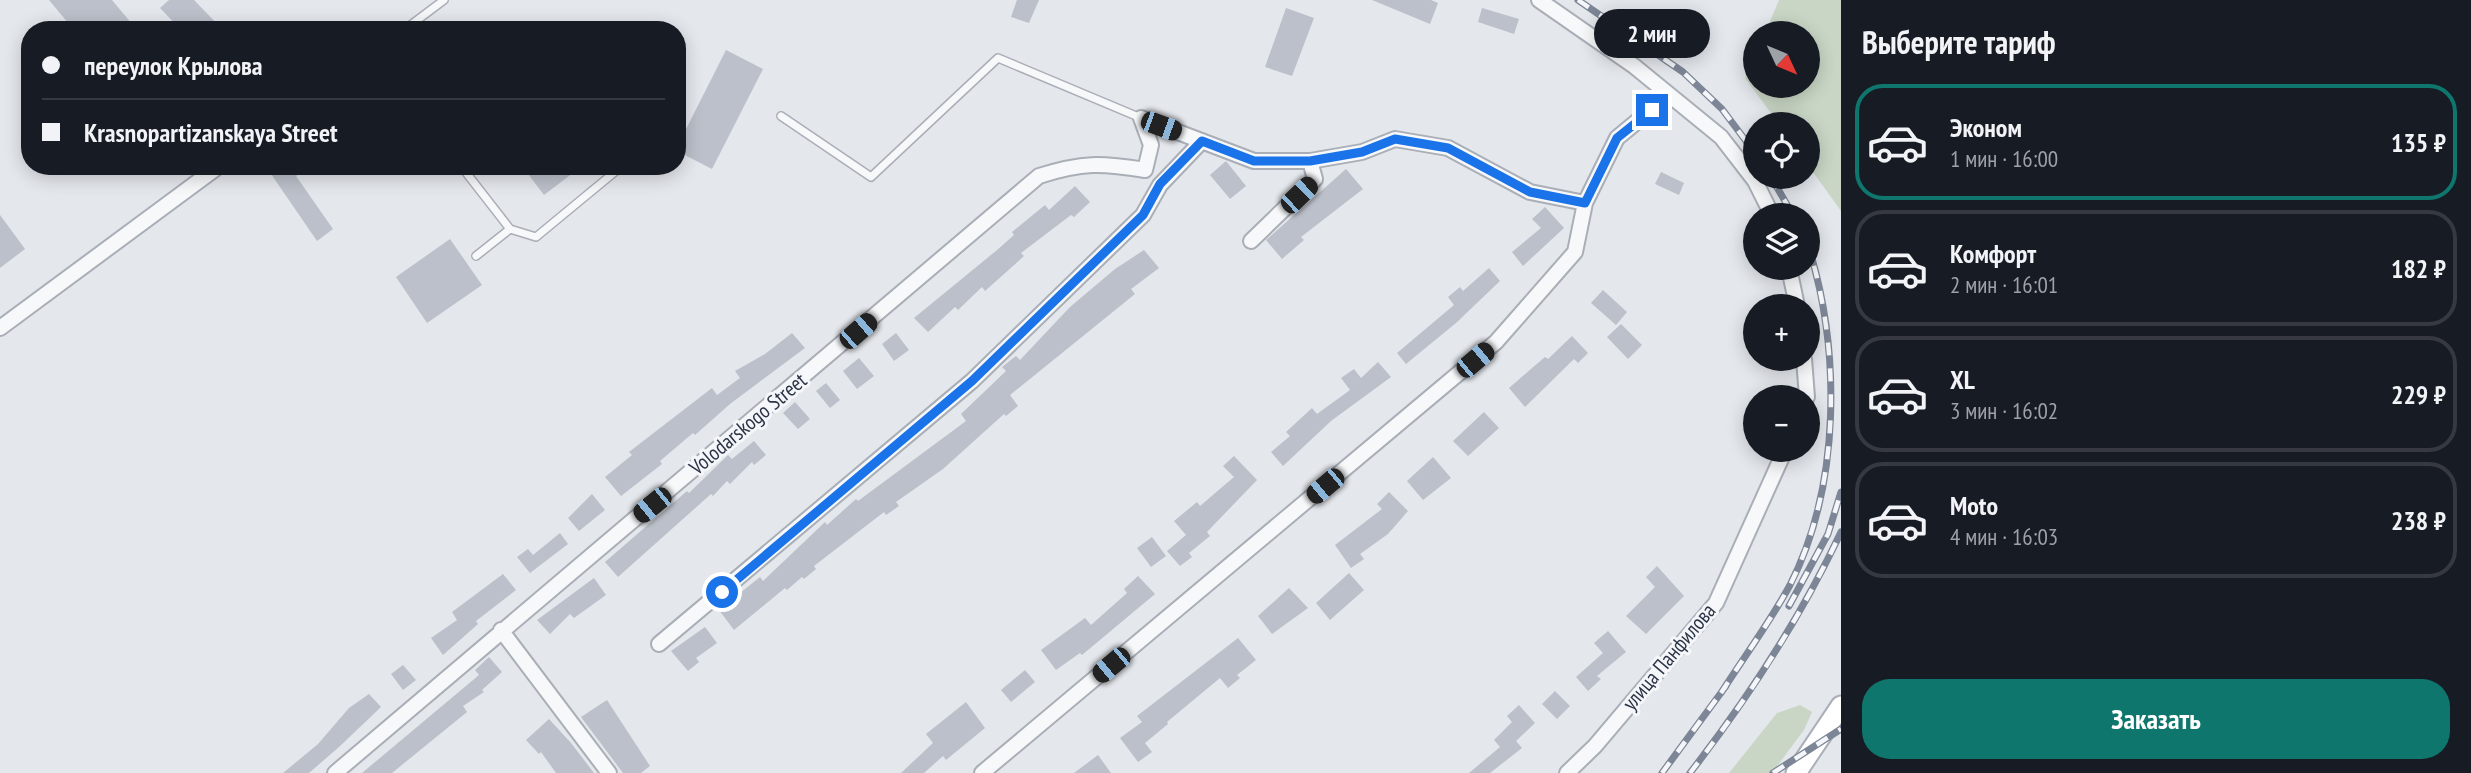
<!DOCTYPE html>
<html lang="ru">
<head>
<meta charset="utf-8">
<style>
  :root { --surface:#171b24; --page:#20242c; --text:#f1f3f6; --muted:#9ea1a6; --line:#363941; --accent:#0f766e }
  body { margin:0; font-family:"PT Sans Narrow",sans-serif; background:var(--page); color:var(--text); height:100vh; display:flex; flex-direction:column; font-size:26px; white-space:nowrap }
  * { box-sizing:border-box; margin:0 }
  p { font-size:23px; color:var(--muted) }
  .icon { flex:none; width:38px; height:38px; fill:none; stroke:currentColor; stroke-width:2; stroke-linecap:round; stroke-linejoin:round }
  .map { position:relative; flex:1; overflow:hidden }
  .side { display:flex; flex-direction:column; background:var(--surface); width:630px }
  .side>* { flex:none }
  .banner { position:absolute; left:21px; top:21px; width:665px; height:154px; border-radius:28px; box-shadow:0 4px 18px #0003; display:grid; align-content:center; height:154px; padding:0 21px; background:var(--surface) }
  .needle { width:46px; rotate:134deg }
  .tools { position:absolute; left:1743px; top:21px; display:grid; gap:14px }
  .tools a { display:grid; place-items:center; width:77px; height:77px; border-radius:50%; background:var(--surface); box-shadow:0 4px 18px #0003; font-size:35px }
  .end { position:absolute; width:32px; height:32px; margin:-16px; border:9px solid #1a73e8; background:#fff; box-shadow:0 0 0 4px #fff }
  .from { border-radius:50% }
  .bubble { position:absolute; height:49px; border-radius:24px; background:var(--surface); box-shadow:0 4px 18px #0003; font-size:23px; font-weight:600; line-height:49px; text-align:center }
  .car { position:absolute; width:21px; height:42px; margin:-21px -10px; border-radius:9px; box-shadow:0 0 5px 2px #0007; background:linear-gradient(#222 24%,#8ab4d8 0 40%,#222 0 76%,#8ab4d8 0 86%,#222 0) }
  .banner b { display:flex; align-items:center; gap:24px; height:66px; font-size:26px }
  .banner b+b { border-top:2px solid var(--line) }
  .banner i { width:18px; height:18px; background:var(--text) }
  ul { padding:0; list-style:none }
  li { display:flex; align-items:center; gap:21px; height:116px; margin:0 14px 10px; padding:0 7px; border:4px solid var(--line); border-radius:28px }
  li div { flex:1 }
  li b { display:block; font-size:26px }
  li em { font-style:normal; font-weight:600 }
  li.active { border-color:var(--accent) }
  li>.icon { width:63px; height:63px; stroke-width:1.5 }
  h2 { padding:0 21px; font-size:32px; line-height:84px }
  .action { display:flex; gap:14px; margin-top:auto; padding:14px 21px }
  .action a { flex:1; height:80px; border-radius:28px; background:var(--accent); color:#fff; font-size:28px; font-weight:600; line-height:80px; text-align:center }
  main { display:flex; flex:1; min-height:0 }
  .map>svg:first-child { display:block }
</style>
</head>
<body>
<main>
<div class="map">
<svg width="1841" height="773" viewBox="0 0 1841 773">
  <rect width="100%" height="100%" fill="#e4e7ec"/>
  <!-- green -->
  <path fill="#c9d6c5" d="M1779 0H1841V211L1808 165V124H1779L1745 78 1755 55V86H1808V33H1765Z
    M1800 705 1812 712 1804 730 1772 773H1729L1777 713Z"/>
  <!-- building -->
  <path fill="#bbc0ca" d="M49 0H112L137 30H74Z
    M169 0H194L223 30H181L160 8Z
    M1017 0H1039L1029 23 1011 17Z
    M1372 0H1431L1438 3 1430 24Z
    M1286 8 1314 18 1292 76 1265 67Z
    M1482 8 1519 19 1514 34 1478 22Z
    M726 50 763 69 712 169 677 151V147Z
    M1226 161 1246 186 1230 199 1210 175Z
    M276 166H309L296 176 333 229 317 241 269 171Z
    M522 166H582L544 195Z
    M1346 169 1363 189 1301 237 1304 240 1282 259 1266 240Z
    M1661 172 1684 183 1679 195 1655 184Z
    M1075 186 1090 202 1074 217 1071 215 1021 253 1024 256 985 291 982 287 958 310 955 307 928 332 914 318 997 250 1014 235 1012 232 1045 205 1049 210Z
    M1545 207 1564 228 1523 266 1512 252 1541 228 1532 219Z
    M0 215 25 249 0 268Z
    M450 239 482 285 427 323 396 277Z
    M1144 250 1159 268 1131 289 1135 294 1010 395 1018 406 1006 416 1004 414 943 469 896 502 899 506 886 515 884 512 814 566 816 569 804 579 802 577 787 590 785 588 734 630 719 610 760 577 763 581 825 522 827 525 856 499 858 501 966 421 961 414 1006 371 1002 367 1016 356 1020 360 1070 307 1115 269Z
    M1489 268 1500 281 1456 323 1406 364 1397 353 1454 305 1448 297 1460 287 1463 291Z
    M1603 290 1627 312 1616 325 1591 303Z
    M1621 324 1642 345 1628 359 1607 337Z
    M792 333 805 348 730 404 695 435 693 433 660 461 662 464 621 496 605 477 632 455 629 452 712 388 717 395 740 378 735 371 765 354Z
    M896 333 909 350 894 361 882 344Z
    M1572 336 1588 353 1578 363 1574 359 1525 407 1509 388 1545 357 1548 359Z
    M859 358 874 376 857 389 843 371Z
    M1378 362 1391 377 1331 421 1283 466 1271 452 1290 436 1286 432 1312 408 1317 414 1350 390 1341 378 1354 369 1361 378Z
    M826 383 840 400 830 408 816 391Z
    M795 402 810 419 798 429 783 413Z
    M1484 412 1499 428 1468 456 1453 441Z
    M754 441 766 455 754 465 752 462 730 484 727 481 713 496 711 494 618 577 605 562 687 491 689 493 728 455 732 459Z
    M1234 456 1257 480 1207 532 1210 536 1189 553 1192 557 1180 566 1167 551 1186 535 1174 521 1197 502 1200 506 1234 477 1223 466Z
    M1433 457 1451 478 1423 500 1407 481Z
    M1389 492 1408 511 1388 534 1360 554 1364 559 1351 568 1335 545 1382 509 1377 504Z
    M592 494 605 510 579 531 568 518Z
    M560 533 568 544 530 573 517 557 528 549 533 555Z
    M1152 537 1166 556 1151 567 1137 548Z
    M1657 566 1684 596 1646 634 1626 616 1655 587 1646 577Z
    M1349 573 1364 590 1330 620 1316 603Z
    M503 574 516 590 476 621 478 624 443 655 431 638 457 620 452 612Z
    M1138 576 1155 594 1082 655 1080 653 1056 670 1041 650 1085 618 1091 625 1127 593 1124 589Z
    M594 578 606 595 574 618 570 614 550 634 537 620Z
    M1289 588 1308 608 1272 634 1258 616Z
    M705 627 717 643 696 658 699 662 688 671 671 651Z
    M1608 631 1626 652 1597 676 1601 679 1588 691 1576 677 1603 653 1594 643Z
    M1238 638 1256 660 1237 675 1240 678 1228 688 1220 678 1167 722 1168 724 1145 743 1152 752 1138 762 1120 738 1142 722 1137 716Z
    M489 657 502 672 482 690 484 692 463 706 467 712 392 773H362L479 675 475 670Z
    M403 665 416 680 403 690 391 674Z
    M1025 670 1035 682 1011 702 1001 690Z
    M1555 691 1570 706 1557 719 1542 704Z
    M369 694 381 707 339 747 309 773H283L318 744 349 708Z
    M607 700 650 766 641 773H623L581 717Z
    M966 702 985 728 946 760 943 756 924 773H901L933 743 926 734Z
    M1519 705 1535 723 1516 741 1522 748 1490 773H1469L1500 747 1494 740 1512 722 1507 716Z
    M549 719 571 743 594 773H556L541 752 539 754 526 740Z
    M1098 755 1111 773H1074Z"/>
  <g fill="none" stroke-linecap="round" stroke-linejoin="round">
    <defs>
      <path id="lane" d="M404 30 444 0
        M781 116 871 177 998 58 1141 118
        M461 166 510 229 476 256
        M510 229 536 237 622 166"/>
      <path id="street" d="M1539 0 1634 66 1721 137 1755 181 1772 215
        M1251 241 1315 179 1310 161
        M1789 268 1797 306
        M0 328 219 166
        M1804 359 1807 397
        M501 630 609 773
        M659 644 972 381 1143 215 1160 185 1202 141
        M335 773 1039 176C1083 162 1101 163 1145 170L1151 145 1141 118 1254 161H1310L1362 152 1395 139 1448 148 1530 192 1585 203
        M982 773 1496 342 1575 252 1585 203 1617 138 1669 95
        M1567 773 1595 746 1716 603 1785 450"/>
      <path id="secondary" d="M1796 773 1841 706"/>
    </defs>
    <!-- lane casing -->
    <use href="#lane" stroke="#a9aeb7" stroke-width="10"/>
    <!-- street casing -->
    <use href="#street" stroke="#a9aeb7" stroke-width="18"/>
    <!-- secondary casing -->
    <use href="#secondary" stroke="#a9aeb7" stroke-width="23"/>
    <!-- lane -->
    <use href="#lane" stroke="#f7f8fa" stroke-width="7"/>
    <!-- street -->
    <use href="#street" stroke="#f7f8fa" stroke-width="14"/>
    <!-- secondary -->
    <use href="#secondary" stroke="#fff" stroke-width="19"/>
    <defs>
      <path id="rail" d="M1578 0 1683 72 1722 109 1755 153
        M1771 177 1793 215
        M1789 606 1828 534 1841 492
        M1721 693C1744 657 1770 622 1790 585 1841 485 1841 350 1808 245
        M1662 773 1726 686
        M1690 773C1749 697 1800 619 1841 532
        M1773 773 1841 729"/>
    </defs>
    <!-- rail casing -->
    <use href="#rail" stroke="#7d8696" stroke-width="7"/>
    <!-- rail -->
    <use href="#rail" stroke="#f4f6f9" stroke-width="4.5" stroke-dasharray="13" stroke-linecap="butt"/>
  </g>
  <g fill="none" stroke-linecap="round" stroke-linejoin="round">
    <!-- route -->
    <path stroke="#1a73e8" stroke-width="9" d="M722 592 972 381 1143 215 1160 184 1202 141 1254 161H1310L1362 152 1395 139 1448 148 1530 192 1585 203 1617 138 1652 110"/>
  </g>
  <g text-anchor="middle" stroke-width="6" stroke-linejoin="round" paint-order="stroke">
    <!-- street labels -->
    <g font-size="21" fill="#2b3445" stroke="#f4f6f9">
      <text transform="translate(748 424) rotate(-40)" y="7">Volodarskogo Street</text>
      <text transform="translate(1669 657) rotate(-50)" y="7">улица Панфилова</text>
    </g>
  </g>
</svg>
<div class="tools">
<a><svg class="needle" viewBox="-14 -14 28 28"><path d="M0-13l5 13h-10z" fill="#e53935"/><path d="M0 13l5-13h-10z" fill="#9ea1a6"/></svg></a>
<a><svg class="icon" aria-label="locate" viewBox="0 0 24 24"><circle cx="12" cy="12" r="6"/><path d="M12 2v4M12 18v4M2 12h4M18 12h4"/></svg></a>
<a><svg class="icon" aria-label="layers" viewBox="0 0 24 24"><path d="M12 4l9 5-9 5-9-5zM3 14l9 5 9-5"/></svg></a>
<a>+</a>
<a>−</a>
</div>
<i class="end from" style="left:722px;top:592px"></i>
<i class="end" style="left:1652px;top:110px"></i>
<div class="bubble" style="left:1594px;top:9px;width:116px">2 мин</div>
<i class="car" style="left:1161px;top:126px;rotate:110deg"></i>
<i class="car" style="left:1299px;top:195px;rotate:46deg"></i>
<i class="car" style="left:858px;top:331px;rotate:49deg"></i>
<i class="car" style="left:1475px;top:360px;rotate:50deg"></i>
<i class="car" style="left:1325px;top:486px;rotate:230deg"></i>
<i class="car" style="left:652px;top:505px;rotate:231deg"></i>
<i class="car" style="left:1111px;top:665px;rotate:230deg"></i>
<div class="banner">
<b><i class="from"></i>переулок Крылова</b>
<b><i></i>Krasnopartizanskaya Street</b>
</div>
</div>
<section class="side">
<h2>Выберите тариф</h2>
<ul>
<li class="active"><svg class="icon" aria-label="car" viewBox="0 0 24 24"><path d="M5 17H2v-5l4-1 3-4h7l3 4 3 1v5h-3M9 17h6M6 11h13"/><circle cx="7" cy="17" r="2"/><circle cx="17" cy="17" r="2"/></svg><div><b>Эконом</b><p>1 мин · 16:00</p></div><em>135 ₽</em></li>
<li><svg class="icon" aria-label="car" viewBox="0 0 24 24"><path d="M5 17H2v-5l4-1 3-4h7l3 4 3 1v5h-3M9 17h6M6 11h13"/><circle cx="7" cy="17" r="2"/><circle cx="17" cy="17" r="2"/></svg><div><b>Комфорт</b><p>2 мин · 16:01</p></div><em>182 ₽</em></li>
<li><svg class="icon" aria-label="car" viewBox="0 0 24 24"><path d="M5 17H2v-5l4-1 3-4h7l3 4 3 1v5h-3M9 17h6M6 11h13"/><circle cx="7" cy="17" r="2"/><circle cx="17" cy="17" r="2"/></svg><div><b>XL</b><p>3 мин · 16:02</p></div><em>229 ₽</em></li>
<li><svg class="icon" aria-label="car" viewBox="0 0 24 24"><path d="M5 17H2v-5l4-1 3-4h7l3 4 3 1v5h-3M9 17h6M6 11h13"/><circle cx="7" cy="17" r="2"/><circle cx="17" cy="17" r="2"/></svg><div><b>Moto</b><p>4 мин · 16:03</p></div><em>238 ₽</em></li>
</ul>
<div class="action"><a>Заказать</a></div>
</section>
</main>
</body>
</html>
